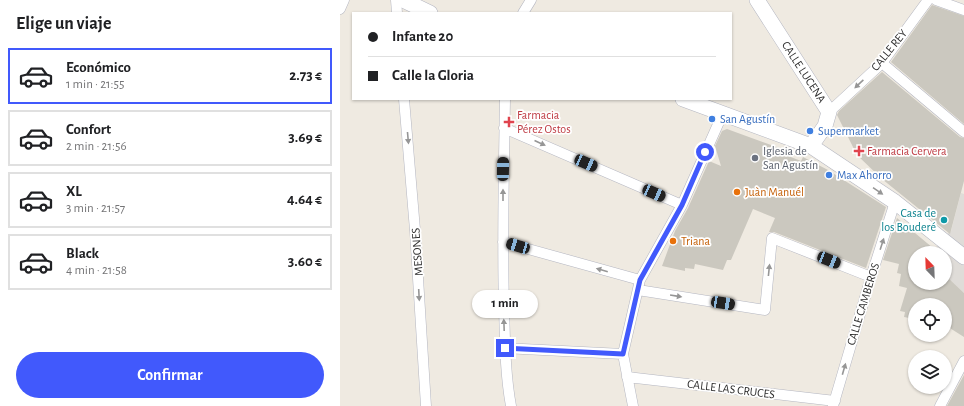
<!DOCTYPE html>
<html lang="es">
<head>
<meta charset="utf-8">
<style>
  :root { --surface:#fff; --page:#f6f6f6; --text:#202124; --muted:#757577; --line:#e0e0e0; --accent:#4159fc }
  body { margin:0; font-family:"Alegreya Sans",sans-serif; background:var(--page); color:var(--text); height:100vh; display:flex; flex-direction:column; font-size:15px; white-space:nowrap }
  * { box-sizing:border-box; margin:0 }
  p { font-size:13px; color:var(--muted) }
  .icon { flex:none; width:22px; height:22px; fill:none; stroke:currentColor; stroke-width:2; stroke-linecap:round; stroke-linejoin:round }
  .map { position:relative; flex:1; overflow:hidden }
  .panel { display:flex; flex-direction:column; background:var(--surface); width:340px }
  .panel>* { flex:none }
  .guide { position:absolute; left:12px; top:12px; width:380px; height:88px; border-radius:0px; box-shadow:0 1px 3px #0004; display:grid; align-content:center; height:88px; padding:0 16px; background:var(--surface) }
  .needle { width:26px; rotate:337deg }
  .fabs { position:absolute; left:568px; top:246px; display:grid; gap:8px }
  .fabs a { display:grid; place-items:center; width:44px; height:44px; border-radius:50%; background:var(--surface); box-shadow:0 1px 3px #0004; font-size:20px }
  .end { position:absolute; width:18px; height:18px; margin:-9px; border:5px solid #4159fc; background:#fff; box-shadow:0 0 0 2px #fff }
  .from { border-radius:50% }
  .bubble { position:absolute; height:28px; border-radius:14px; background:var(--surface); box-shadow:0 1px 3px #0004; font-size:13px; font-weight:700; line-height:28px; text-align:center }
  .car { position:absolute; width:12px; height:24px; margin:-12px -6px; border-radius:5px; box-shadow:0 0 3px 1px #0007; background:linear-gradient(#222 24%,#8ab4d8 0 40%,#222 0 76%,#8ab4d8 0 86%,#222 0) }
  .guide b { display:flex; align-items:center; gap:14px; height:38px; font-size:15px }
  .guide b+b { border-top:1px solid var(--line) }
  .guide i { width:10px; height:10px; background:var(--text) }
  ul { padding:0; list-style:none }
  li { display:flex; align-items:center; gap:12px; height:56px; margin:0 8px 6px; padding:0 8px; border:2px solid var(--line); border-radius:0px }
  li div { flex:1 }
  li b { display:block; font-size:15px }
  li em { font-style:normal; font-weight:700 }
  li.current { border-color:var(--accent) }
  li>.icon { width:36px; height:36px; stroke-width:1.5 }
  h2 { padding:0 16px; font-size:18px; line-height:48px }
  .primary-button { display:flex; gap:8px; margin-top:auto; padding:8px 16px }
  .primary-button a { flex:1; height:46px; border-radius:24px; background:var(--accent); color:#fff; font-size:16px; font-weight:700; line-height:46px; text-align:center }
  main { display:flex; flex:1; min-height:0 }
  .map>svg:first-child { display:block }
</style>
</head>
<body>
<main>
<section class="panel">
<h2>Elige un viaje</h2>
<ul>
<li class="current"><svg class="icon" aria-label="car" viewBox="0 0 24 24"><path d="M5 17H2v-5l4-1 3-4h7l3 4 3 1v5h-3M9 17h6M6 11h13"/><circle cx="7" cy="17" r="2"/><circle cx="17" cy="17" r="2"/></svg><div><b>Económico</b><p>1 min · 21:55</p></div><em>2.73 €</em></li>
<li><svg class="icon" aria-label="car" viewBox="0 0 24 24"><path d="M5 17H2v-5l4-1 3-4h7l3 4 3 1v5h-3M9 17h6M6 11h13"/><circle cx="7" cy="17" r="2"/><circle cx="17" cy="17" r="2"/></svg><div><b>Confort</b><p>2 min · 21:56</p></div><em>3.69 €</em></li>
<li><svg class="icon" aria-label="car" viewBox="0 0 24 24"><path d="M5 17H2v-5l4-1 3-4h7l3 4 3 1v5h-3M9 17h6M6 11h13"/><circle cx="7" cy="17" r="2"/><circle cx="17" cy="17" r="2"/></svg><div><b>XL</b><p>3 min · 21:57</p></div><em>4.64 €</em></li>
<li><svg class="icon" aria-label="car" viewBox="0 0 24 24"><path d="M5 17H2v-5l4-1 3-4h7l3 4 3 1v5h-3M9 17h6M6 11h13"/><circle cx="7" cy="17" r="2"/><circle cx="17" cy="17" r="2"/></svg><div><b>Black</b><p>4 min · 21:58</p></div><em>3.60 €</em></li>
</ul>
<div class="primary-button"><a>Confirmar</a></div>
</section>
<div class="map">
<svg width="624" height="406" viewBox="0 0 624 406">
  <rect width="100%" height="100%" fill="#efeae1"/>
  <!-- plaza -->
  <path fill="#dfdcd8" d="M621 193 624 194V293L605 275V253H591L608 233 611 231Z"/>
  <!-- building -->
  <path fill="#cbc8bf" d="M592 5 624 16V124L551 62Z
    M542 72 620 137 624 138V181L610 234 542 179 517 155 497 115 499 111Z
    M387 129 445 150 443 154 461 161 463 157 488 170 546 207 526 268 434 232H429L435 218 413 209 391 260H387L383 270 355 264 354 269 345 268V271L322 266 335 231 348 208 369 161 381 166 375 146 382 131Z
    M557 218 599 253H575V283H605V275L624 293V337L605 325V305H575V319L564 317 565 312 560 311 567 288 559 286 561 274 557 273 559 264 543 260Z
    M624 375V406H607Z"/>
  <g fill="none" stroke-linecap="round" stroke-linejoin="round">
    <defs>
      <path id="street" d="M56 0 57 13
        M596 0 624 10
        M0 9 4 0
        M183 13 191 0
        M542 63 624 132
        M64 99 75 230 86 406
        M165 99C164 168 162 237 164 306 165 339 165 373 171 406
        M489 112 542 63 588 0
        M164 128 342 205
        M163 242 300 280
        M298 290 425 310 432 238 531 277
        M165 348 283 354
        M287 377 495 401
        M293 406 283 354 300 280 342 205 383 113
        M493 406 531 277 555 202
        M600 406 624 361"/>
      <path id="secondary" d="M63 0 90 13
        M417 0 489 112 485 126 471 146
        M343 99 471 146 555 202 624 257"/>
    </defs>
    <!-- street casing -->
    <use href="#street" stroke="#b4b6c1" stroke-width="11"/>
    <!-- secondary casing -->
    <use href="#secondary" stroke="#b4b6c1" stroke-width="16"/>
    <!-- street -->
    <use href="#street" stroke="#fff" stroke-width="10"/>
    <!-- secondary -->
    <use href="#secondary" stroke="#fff" stroke-width="15"/>
  </g>
  <!-- one-way arrows -->
  <defs><path id="oneway-solid" d="M-6-.8H1V-3.2L6.5 0L1 3.2V.8H-6Z"/></defs>
  <g fill="#969696">
    <use href="#oneway-solid" transform="translate(519 84) rotate(137)"/>
    <use href="#oneway-solid" transform="translate(68 138) rotate(85)"/>
    <use href="#oneway-solid" transform="translate(200 143) rotate(24)"/>
    <use href="#oneway-solid" transform="translate(538 191) rotate(34)"/>
    <use href="#oneway-solid" transform="translate(163 195) rotate(-90)"/>
    <use href="#oneway-solid" transform="translate(542 244) rotate(-72)"/>
    <use href="#oneway-solid" transform="translate(262 270) rotate(-164)"/>
    <use href="#oneway-solid" transform="translate(429 270) rotate(-84)"/>
    <use href="#oneway-solid" transform="translate(79 295) rotate(87)"/>
    <use href="#oneway-solid" transform="translate(336 296) rotate(9)"/>
    <use href="#oneway-solid" transform="translate(164 325) rotate(-92)"/>
    <use href="#oneway-solid" transform="translate(504 369) rotate(-74)"/>
  </g>
  <g fill="none" stroke-linecap="round" stroke-linejoin="round">
    <!-- route -->
    <path stroke="#4159fc" stroke-width="5" d="M165 348 283 354 300 280 342 205 365 152"/>
  </g>
  <!-- markers -->
  <g fill="#3f7fe0" stroke="#fff" stroke-width="1.5">
    <circle cx="372" cy="119" r="4"/>
    <circle cx="470" cy="131" r="4"/>
    <circle cx="489" cy="175" r="4"/>
  </g>
  <g fill="#e0444e" stroke="#fff" stroke-width="1.5">
    <path d="M167 116h4v4h4v4h-4v4h-4v-4h-4v-4h4z"/>
    <path d="M517 145h4v4h4v4h-4v4h-4v-4h-4v-4h4z"/>
  </g>
  <circle fill="#6b7280" stroke="#fff" stroke-width="1.5" cx="415" cy="158" r="4"/>
  <g fill="#e8710a" stroke="#fff" stroke-width="1.5">
    <circle cx="397" cy="192" r="4"/>
    <circle cx="333" cy="241" r="4"/>
  </g>
  <circle fill="#0f9aa8" stroke="#fff" stroke-width="1.5" cx="604" cy="220" r="4"/>
  <g text-anchor="middle" stroke-width="3.5" stroke-linejoin="round" paint-order="stroke">
    <!-- street labels -->
    <g font-size="12" fill="#2e2e2e" stroke="#fff">
      <text transform="translate(549 50) rotate(-51)" y="4">CALLE REY</text>
      <text transform="translate(464 72) rotate(57)" y="4">CALLE LUCENA</text>
      <text transform="translate(77 252) rotate(-94)" y="4">MESONES</text>
      <text transform="translate(523 304) rotate(-73)" y="4">CALLE CAMBEROS</text>
      <text transform="translate(391 389) rotate(7)" y="4">CALLE LAS CRUCES</text>
    </g>
    <!-- health labels -->
    <g font-size="12" fill="#be3a42" stroke="#fff" text-anchor="start">
      <text x="177" y="119">Farmacia<tspan x="177" dy="14">Pérez Ostos</tspan></text>
      <text x="527" y="155">Farmacia Cervera</text>
    </g>
    <!-- shop labels -->
    <g font-size="12" fill="#366cbe" stroke="#fff" text-anchor="start">
      <text x="380" y="123">San Agustín</text>
      <text x="478" y="135">Supermarket</text>
      <text x="497" y="179">Max Ahorro</text>
    </g>
    <!-- worship labels -->
    <g font-size="12" fill="#5b616d" stroke="#fff" text-anchor="start">
      <text x="423" y="155">Iglesia de<tspan x="423" dy="14">San Agustín</tspan></text>
    </g>
    <!-- food labels -->
    <g font-size="12" fill="#c56008" stroke="#fff" text-anchor="start">
      <text x="405" y="196">Juàn Manuél</text>
      <text x="341" y="245">Triana</text>
    </g>
    <!-- culture labels -->
    <g font-size="12" fill="#0d838f" stroke="#fff" text-anchor="end">
      <text x="596" y="217">Casa de<tspan x="596" dy="14">los Bouderé</tspan></text>
    </g>
  </g>
</svg>
<div class="fabs">
<a><svg class="needle" viewBox="-14 -14 28 28"><path d="M0-13l5 13h-10z" fill="#e53935"/><path d="M0 13l5-13h-10z" fill="#757577"/></svg></a>
<a><svg class="icon" aria-label="locate" viewBox="0 0 24 24"><circle cx="12" cy="12" r="6"/><path d="M12 2v4M12 18v4M2 12h4M18 12h4"/></svg></a>
<a><svg class="icon" aria-label="layers" viewBox="0 0 24 24"><path d="M12 4l9 5-9 5-9-5zM3 14l9 5 9-5"/></svg></a>
</div>
<i class="end from" style="left:365px;top:152px"></i>
<i class="end" style="left:165px;top:348px"></i>
<div class="bubble" style="left:132px;top:290px;width:66px">1 min</div>
<i class="car" style="left:246px;top:163px;rotate:114deg"></i>
<i class="car" style="left:163px;top:169px;rotate:1deg"></i>
<i class="car" style="left:314px;top:193px;rotate:114deg"></i>
<i class="car" style="left:178px;top:246px;rotate:286deg"></i>
<i class="car" style="left:489px;top:260px;rotate:112deg"></i>
<i class="car" style="left:383px;top:303px;rotate:99deg"></i>
<div class="guide">
<b><i class="from"></i>Infante 20</b>
<b><i></i>Calle la Gloria</b>
</div>
</div>
</main>
</body>
</html>
